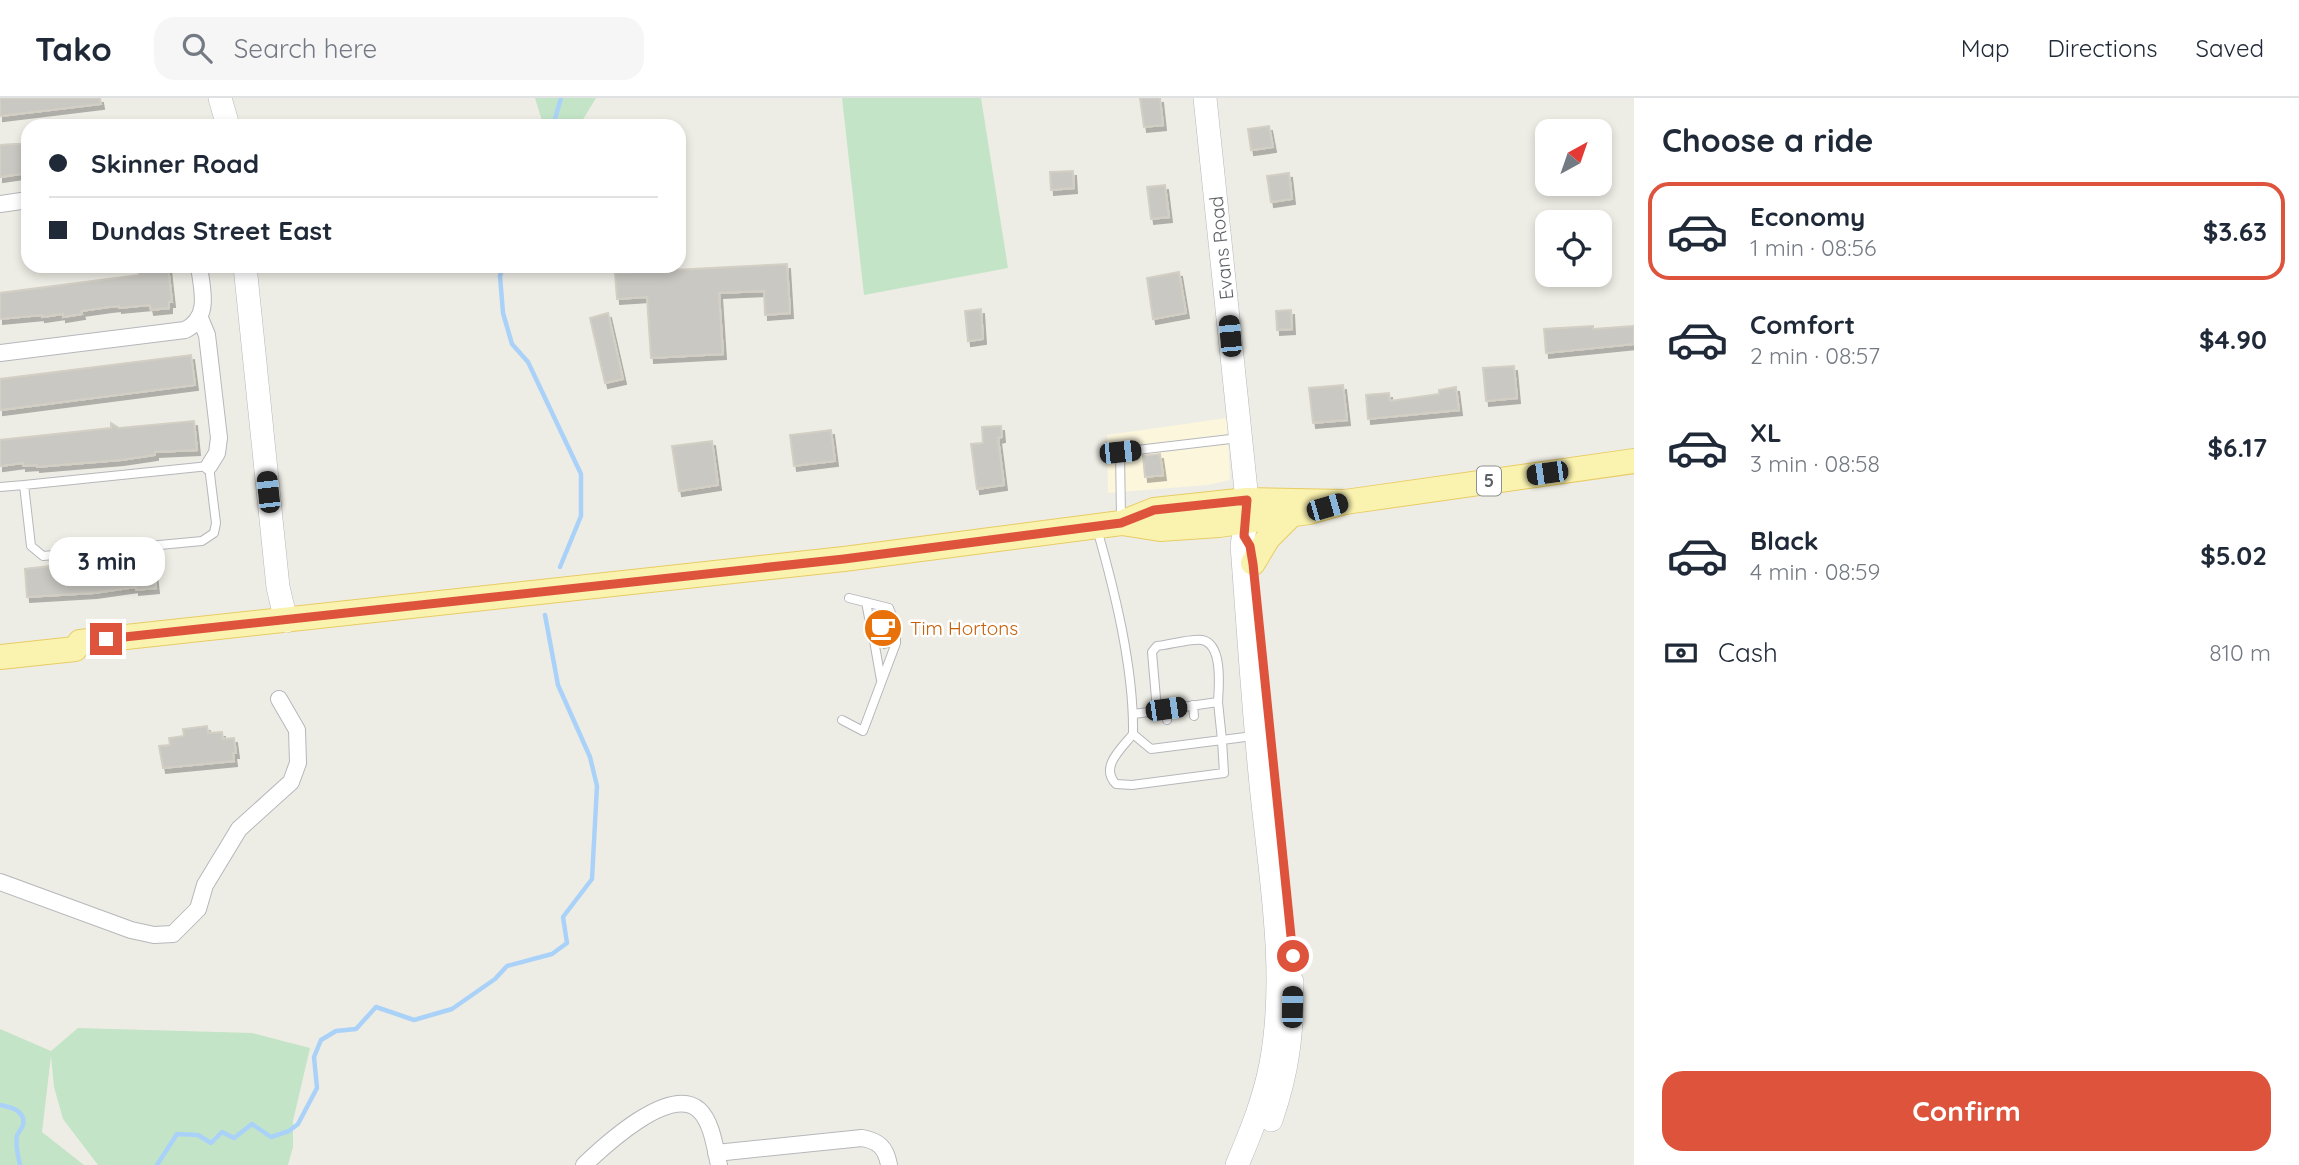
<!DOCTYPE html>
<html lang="en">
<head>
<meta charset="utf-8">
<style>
  :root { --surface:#fff; --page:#f6f6f7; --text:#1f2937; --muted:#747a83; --line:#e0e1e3; --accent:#de533c }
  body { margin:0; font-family:Quicksand,sans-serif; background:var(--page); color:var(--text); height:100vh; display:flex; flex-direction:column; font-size:26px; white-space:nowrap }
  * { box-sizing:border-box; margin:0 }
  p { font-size:23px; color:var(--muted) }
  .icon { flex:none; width:38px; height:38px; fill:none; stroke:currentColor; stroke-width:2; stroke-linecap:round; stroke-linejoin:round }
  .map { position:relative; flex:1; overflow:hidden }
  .side { display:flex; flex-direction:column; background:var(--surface); width:665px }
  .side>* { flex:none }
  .top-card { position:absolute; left:21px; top:21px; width:665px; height:154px; border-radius:21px; box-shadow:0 4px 10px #0003; display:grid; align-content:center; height:154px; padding:0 28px; background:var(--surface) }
  .needle { width:46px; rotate:40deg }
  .controls { position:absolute; left:1535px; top:21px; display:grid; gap:14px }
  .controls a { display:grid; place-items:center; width:77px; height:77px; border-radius:14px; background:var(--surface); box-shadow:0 4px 10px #0003; font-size:35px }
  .end { position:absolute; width:32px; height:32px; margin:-16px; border:9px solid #de533c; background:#fff; box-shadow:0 0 0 4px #fff }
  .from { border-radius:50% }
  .bubble { position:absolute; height:49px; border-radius:21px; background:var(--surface); box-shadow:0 4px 10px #0003; font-size:23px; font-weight:700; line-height:49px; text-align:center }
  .car { position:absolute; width:21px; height:42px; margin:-21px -10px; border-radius:9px; box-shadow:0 0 5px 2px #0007; background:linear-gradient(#222 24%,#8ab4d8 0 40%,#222 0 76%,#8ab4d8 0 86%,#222 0) }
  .top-card b { display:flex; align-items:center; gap:24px; height:66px; font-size:26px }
  .top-card b+b { border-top:2px solid var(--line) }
  .top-card i { width:18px; height:18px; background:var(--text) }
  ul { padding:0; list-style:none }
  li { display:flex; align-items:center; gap:21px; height:98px; margin:0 14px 10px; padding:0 14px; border:4px solid transparent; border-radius:21px }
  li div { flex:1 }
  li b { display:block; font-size:26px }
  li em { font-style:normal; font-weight:700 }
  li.on { border-color:var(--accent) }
  li>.icon { width:63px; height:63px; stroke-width:1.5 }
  h2 { padding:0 28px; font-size:32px; line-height:84px }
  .pay { display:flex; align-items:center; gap:18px; height:77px; padding:0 28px; font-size:26px }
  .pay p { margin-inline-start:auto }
  .button { display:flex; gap:14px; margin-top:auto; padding:14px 28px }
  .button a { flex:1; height:80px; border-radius:21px; background:var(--accent); color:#fff; font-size:28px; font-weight:700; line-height:80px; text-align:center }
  header { display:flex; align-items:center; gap:42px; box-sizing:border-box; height:98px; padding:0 35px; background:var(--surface); border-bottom:2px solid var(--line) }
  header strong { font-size:33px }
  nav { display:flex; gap:38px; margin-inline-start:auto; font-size:24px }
  .search { width:490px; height:63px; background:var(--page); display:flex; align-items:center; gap:18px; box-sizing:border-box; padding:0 24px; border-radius:21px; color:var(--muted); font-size:26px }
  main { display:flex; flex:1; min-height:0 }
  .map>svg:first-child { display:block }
</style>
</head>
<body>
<header>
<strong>Tako</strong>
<div class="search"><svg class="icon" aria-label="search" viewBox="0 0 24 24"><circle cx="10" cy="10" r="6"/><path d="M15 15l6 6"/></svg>Search here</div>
<nav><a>Map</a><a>Directions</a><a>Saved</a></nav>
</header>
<main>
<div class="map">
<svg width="1634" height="1067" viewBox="0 0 1634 1067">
  <defs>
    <filter id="shadow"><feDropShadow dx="3" dy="5" stdDeviation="0" flood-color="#0004"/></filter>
  </defs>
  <rect width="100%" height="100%" fill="#eeede5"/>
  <!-- commercial -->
  <path fill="#fcf6dd" d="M1227 320 1230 382 1207 387 1108 395 1107 337Z"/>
  <!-- green -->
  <path fill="#c3e4c6" d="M535 0H596L579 28 543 26Z
    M842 0H981L1008 170 864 197Z
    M78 930 252 935 310 950 293 1023V1049L288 1067H98L63 1021 54 989 51 958 42 1034 84 1067H0V931L51 953Z"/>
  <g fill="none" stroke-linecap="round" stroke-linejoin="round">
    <!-- stream -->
    <path stroke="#aad2f9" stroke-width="4.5" d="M553 28 561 0
      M503 168 500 178 503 215 512 246 528 264 581 376V418L560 469
      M0 1007C11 1009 26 1013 23 1027 22 1031 18 1034 17 1038 15 1047 18 1058 20 1067
      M157 1067 177 1036 198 1037 211 1045 222 1034 234 1040 252 1026 271 1039 289 1033 298 1026 317 990 314 959 321 942 336 933 356 931 376 909 414 922 452 911 495 881 507 868 552 856 567 845 563 819 592 781 597 688 590 659 558 587 545 517"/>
  </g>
  <!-- building -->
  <path fill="#cac8c2" stroke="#d3cfc4" stroke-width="2" filter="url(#shadow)" d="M0 0H100L101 6 0 18Z
    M1140 0H1160L1163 27 1144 29Z
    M1269 28 1273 49 1251 52 1248 31Z
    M14 46H28V60L26 61 28 75 0 79V47Z
    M1073 73 1074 90 1051 92 1050 74Z
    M1289 75 1292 101 1271 104 1267 78Z
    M1165 87 1169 119 1151 121 1147 89Z
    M787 166 790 215 765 217 764 193 719 195 723 256 651 260 647 199 617 201 615 175Z
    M138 168H168L172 204H169V210L151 212 150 207 119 210V208L109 209 81 213 82 216 63 219V216L42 219V217L0 221V195L139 177Z
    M1179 174 1186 215 1153 221 1147 180Z
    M981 211 983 241 968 243 965 213Z
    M1291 212 1292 231 1277 232 1276 213Z
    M608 215 623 281 605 285 590 220Z
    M1593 228V231L1634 228V246L1546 255 1544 231Z
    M191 257 195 287 0 312V281Z
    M1514 268 1517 300 1486 303 1483 270Z
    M1343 287 1347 322 1313 325 1309 290Z
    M1456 289 1459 312 1368 321 1366 297 1389 295 1390 303 1439 296V292Z
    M194 323 197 352 155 354V357L121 362 72 366 37 369V367L23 368V365L0 368V342L111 330V325L119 330Z
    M1001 328 1002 339 998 340 1004 387 977 391 971 346 983 345 982 329Z
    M831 332 835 363 794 368 790 337Z
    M712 343 718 387 679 393 672 348Z
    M1160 356 1163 377 1145 379 1143 358Z
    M152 456 156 490 136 492V489L94 495 27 499 25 471Z
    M877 514 884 516 892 529 889 543 881 545 878 533 873 531 878 521Z
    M207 628 208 635 222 634 223 641 234 640 236 655H233L234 663 163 670 159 648 170 647 169 640 184 638 183 631Z"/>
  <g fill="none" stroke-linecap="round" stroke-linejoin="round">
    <defs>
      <path id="lane" d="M0 389 24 387 209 368 216 425 214 435 202 443 43 458 31 448 24 387
        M1121 420 1120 354 1239 340
        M1097 431C1115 494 1134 571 1133 636 1122 650 1099 669 1116 686L1132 687 1224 675 1222 642 1253 638
        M849 500 889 510 894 523
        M866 504 870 525
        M873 537 881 582
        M1193 607 1194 618
        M1166 611 1167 622
        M1157 612 1152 554 1157 548C1169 547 1192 540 1202 542 1223 546 1219 588 1218 604
        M842 622 863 633 896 545V534
        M1133 636 1151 651 1222 642 1218 604 1134 616"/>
      <path id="street" d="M0 106 28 102
        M200 220 207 237 219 340 217 355 209 368
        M0 255 185 232C211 219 202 192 199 168
        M0 784 131 832 154 837 173 836 198 811 205 787 239 731 291 684 298 665 297 632 279 601
        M716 1055 862 1040C879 1043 886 1050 889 1067
        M584 1067C604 1048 670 986 699 1012 712 1024 715 1050 719 1067"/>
      <path id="secondary" d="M220 0 228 28
        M1205 0 1247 402 1246 425 1242 447C1248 526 1253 606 1261 686 1270 778 1288 874 1271 966 1264 1002 1251 1034 1237 1067
        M245 168 278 489 286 523
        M1271 1022C1288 972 1292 938 1292 884"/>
      <path id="primary" d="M1122 425 1160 431 1219 427 1309 414 1345 404 1634 363
        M1253 465 1268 440 1291 417
        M0 559 75 551 80 544 844 461 1121 425 1154 412 1247 402 1345 404"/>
    </defs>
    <!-- lane casing -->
    <use href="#lane" stroke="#b5b7bb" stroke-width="10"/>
    <!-- street casing -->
    <use href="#street" stroke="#b5b7bb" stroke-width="18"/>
    <!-- secondary casing -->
    <use href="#secondary" stroke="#b4b7bc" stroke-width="24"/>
    <!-- primary casing -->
    <use href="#primary" stroke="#e8cc64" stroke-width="26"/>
    <!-- lane -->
    <use href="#lane" stroke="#fff" stroke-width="8"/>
    <!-- street -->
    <use href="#street" stroke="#fff" stroke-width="16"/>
    <!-- secondary -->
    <use href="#secondary" stroke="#fff" stroke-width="23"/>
    <!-- primary -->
    <use href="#primary" stroke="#faf2af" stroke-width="24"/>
  </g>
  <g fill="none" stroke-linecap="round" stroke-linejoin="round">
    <!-- route -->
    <path stroke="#de533c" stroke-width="9" d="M106 541 844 461 1121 425 1154 412 1247 402 1244 438 1250 448 1253 466 1293 858"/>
  </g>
  <!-- icons -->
  <defs>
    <symbol id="cafe-disc" viewBox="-11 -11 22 22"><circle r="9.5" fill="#e8710a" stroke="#fff"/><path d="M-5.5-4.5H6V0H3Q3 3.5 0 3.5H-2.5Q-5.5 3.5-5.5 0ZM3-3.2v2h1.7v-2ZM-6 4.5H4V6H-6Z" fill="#fff"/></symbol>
  </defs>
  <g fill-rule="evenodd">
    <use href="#cafe-disc" x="861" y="508" width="44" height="44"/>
  </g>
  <g text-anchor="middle" stroke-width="5" stroke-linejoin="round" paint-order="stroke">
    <!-- shield labels -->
    <rect fill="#fff" stroke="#8e9093" stroke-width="2" x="1477" y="368.5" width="24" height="29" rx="5"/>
    <g font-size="18" font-weight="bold" fill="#5d6065">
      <text x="1489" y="389">5</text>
    </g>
    <!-- street labels -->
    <g font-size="19" fill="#5d6065" stroke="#fff">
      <text transform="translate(1221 150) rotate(-96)" y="7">Evans Road</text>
    </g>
    <!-- food labels -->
    <g font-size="19" fill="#c56008" stroke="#fff" text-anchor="start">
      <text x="910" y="537">Tim Hortons</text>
    </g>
  </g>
</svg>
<div class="controls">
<a><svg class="needle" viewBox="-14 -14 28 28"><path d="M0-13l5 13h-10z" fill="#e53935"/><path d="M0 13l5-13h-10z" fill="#747a83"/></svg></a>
<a><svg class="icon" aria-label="locate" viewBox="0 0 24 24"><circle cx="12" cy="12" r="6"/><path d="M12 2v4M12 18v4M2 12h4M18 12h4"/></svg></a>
</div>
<i class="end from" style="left:1293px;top:858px"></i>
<i class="end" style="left:106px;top:541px"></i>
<div class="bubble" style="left:49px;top:439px;width:116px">3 min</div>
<i class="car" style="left:1230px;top:238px;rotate:355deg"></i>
<i class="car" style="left:1120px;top:354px;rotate:84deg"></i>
<i class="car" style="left:1547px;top:375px;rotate:262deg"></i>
<i class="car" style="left:268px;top:394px;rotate:354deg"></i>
<i class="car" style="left:1327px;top:409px;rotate:74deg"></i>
<i class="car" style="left:1166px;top:611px;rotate:82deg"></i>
<i class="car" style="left:1292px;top:909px;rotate:1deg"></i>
<div class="top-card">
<b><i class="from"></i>Skinner Road</b>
<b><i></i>Dundas Street East</b>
</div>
</div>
<section class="side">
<h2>Choose a ride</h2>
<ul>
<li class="on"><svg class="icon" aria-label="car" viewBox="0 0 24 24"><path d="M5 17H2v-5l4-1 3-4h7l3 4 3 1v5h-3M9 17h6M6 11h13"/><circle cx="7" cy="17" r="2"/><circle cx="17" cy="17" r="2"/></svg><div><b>Economy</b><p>1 min · 08:56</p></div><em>$3.63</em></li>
<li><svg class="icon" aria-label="car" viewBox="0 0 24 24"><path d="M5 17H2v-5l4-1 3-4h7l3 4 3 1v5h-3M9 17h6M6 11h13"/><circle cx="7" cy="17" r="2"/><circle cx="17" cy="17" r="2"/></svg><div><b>Comfort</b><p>2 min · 08:57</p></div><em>$4.90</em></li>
<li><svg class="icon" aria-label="car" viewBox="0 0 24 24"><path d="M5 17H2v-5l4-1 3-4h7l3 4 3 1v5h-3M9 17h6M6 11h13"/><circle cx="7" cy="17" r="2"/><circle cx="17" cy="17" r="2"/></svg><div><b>XL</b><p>3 min · 08:58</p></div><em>$6.17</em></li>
<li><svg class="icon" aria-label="car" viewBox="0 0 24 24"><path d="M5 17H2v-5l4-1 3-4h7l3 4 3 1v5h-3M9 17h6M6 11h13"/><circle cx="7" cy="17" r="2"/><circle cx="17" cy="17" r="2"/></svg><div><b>Black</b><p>4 min · 08:59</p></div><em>$5.02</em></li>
</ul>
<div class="pay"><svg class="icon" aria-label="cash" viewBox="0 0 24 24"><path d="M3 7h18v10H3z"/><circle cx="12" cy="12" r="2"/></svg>Cash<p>810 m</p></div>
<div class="button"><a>Confirm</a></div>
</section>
</main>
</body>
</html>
